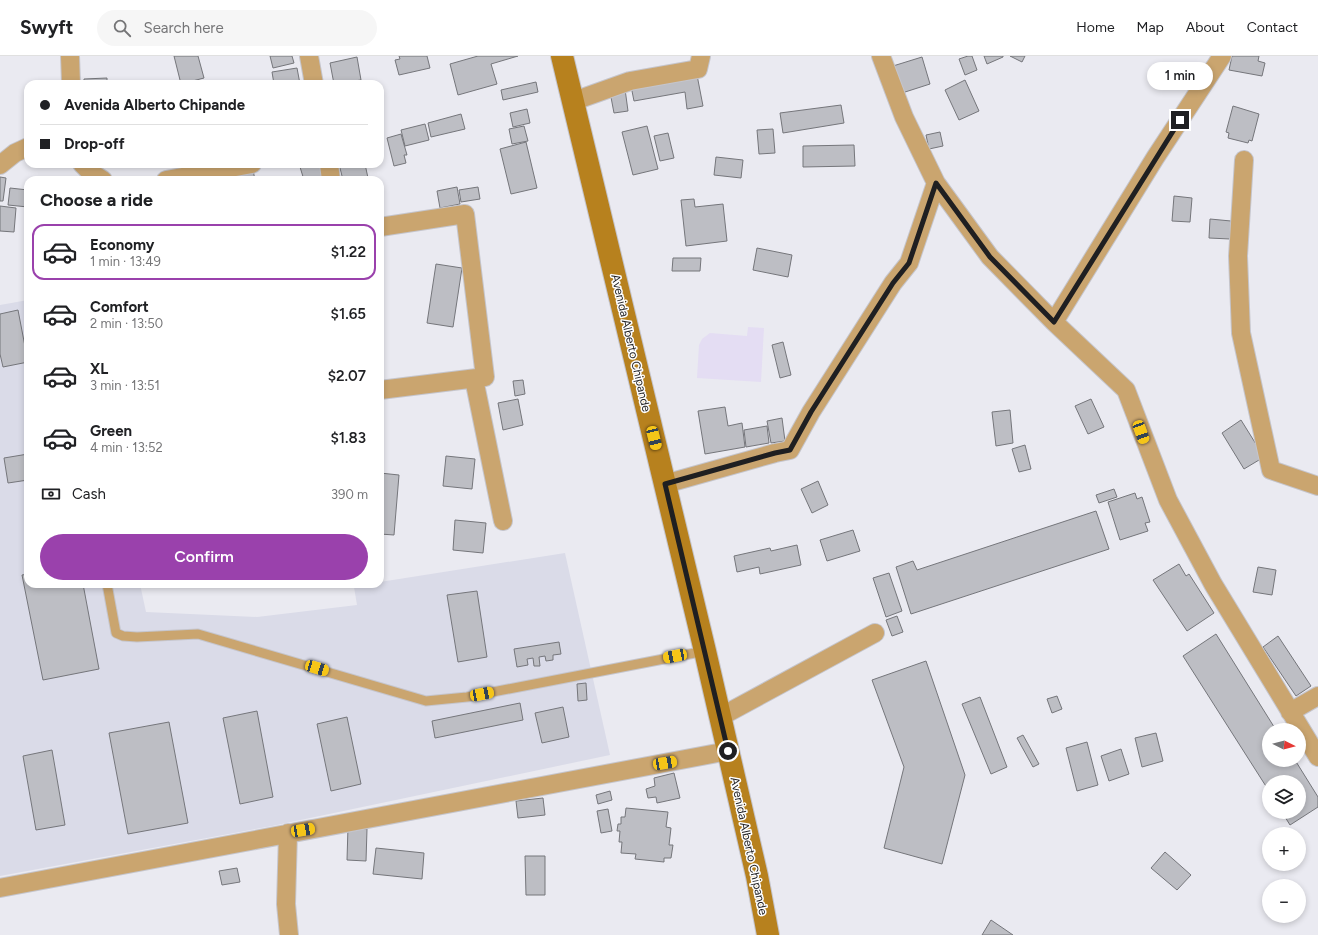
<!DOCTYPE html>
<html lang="en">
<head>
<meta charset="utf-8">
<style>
  :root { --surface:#fff; --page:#f6f6f6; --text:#202124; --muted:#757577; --line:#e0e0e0; --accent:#9a41ac }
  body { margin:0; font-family:Figtree,sans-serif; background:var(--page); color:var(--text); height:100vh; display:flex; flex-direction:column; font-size:15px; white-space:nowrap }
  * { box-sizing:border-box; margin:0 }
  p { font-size:13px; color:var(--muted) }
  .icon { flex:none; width:22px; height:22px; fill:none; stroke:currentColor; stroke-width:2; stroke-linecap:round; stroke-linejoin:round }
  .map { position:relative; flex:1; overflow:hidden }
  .sheet { position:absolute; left:24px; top:120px; width:360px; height:412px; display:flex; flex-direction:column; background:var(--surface); border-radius:12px; box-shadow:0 2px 6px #0003 }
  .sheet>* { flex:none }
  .banner { position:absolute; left:24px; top:24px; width:360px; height:88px; border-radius:12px; box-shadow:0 2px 6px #0003; display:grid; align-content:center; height:88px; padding:0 16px; background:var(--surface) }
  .needle { width:26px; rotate:96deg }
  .tools { position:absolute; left:1262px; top:667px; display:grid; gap:8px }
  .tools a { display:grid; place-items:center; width:44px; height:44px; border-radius:50%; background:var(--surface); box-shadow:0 2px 6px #0003; font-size:20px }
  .end { position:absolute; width:18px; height:18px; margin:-9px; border:5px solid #1f1f21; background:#fff; box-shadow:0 0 0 2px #fff }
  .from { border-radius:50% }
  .bubble { position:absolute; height:28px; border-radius:14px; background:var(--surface); box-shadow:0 2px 6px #0003; font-size:13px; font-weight:600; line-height:28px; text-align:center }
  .car { position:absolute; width:12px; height:24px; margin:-12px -6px; border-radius:5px; box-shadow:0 0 3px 1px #0007; background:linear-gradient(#f5c518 24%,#345 0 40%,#f5c518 0 76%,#345 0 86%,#f5c518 0) }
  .banner b { display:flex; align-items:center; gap:14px; height:38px; font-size:15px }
  .banner b+b { border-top:1px solid var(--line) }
  .banner i { width:10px; height:10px; background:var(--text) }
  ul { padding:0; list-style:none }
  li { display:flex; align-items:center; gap:12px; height:56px; margin:0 8px 6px; padding:0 8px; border:2px solid transparent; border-radius:12px }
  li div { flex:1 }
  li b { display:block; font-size:15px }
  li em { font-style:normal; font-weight:600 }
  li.active { border-color:var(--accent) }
  li>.icon { width:36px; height:36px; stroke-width:1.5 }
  h2 { padding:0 16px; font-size:18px; line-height:48px }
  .pay { display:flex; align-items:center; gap:10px; height:44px; padding:0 16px; font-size:15px }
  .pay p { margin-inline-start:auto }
  .primary-button { display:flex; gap:8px; margin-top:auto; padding:8px 16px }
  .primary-button a { flex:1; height:46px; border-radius:24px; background:var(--accent); color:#fff; font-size:16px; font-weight:600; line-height:46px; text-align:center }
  header { display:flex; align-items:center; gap:24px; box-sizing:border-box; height:56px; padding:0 20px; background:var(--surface); border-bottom:1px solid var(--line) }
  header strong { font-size:19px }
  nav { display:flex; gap:22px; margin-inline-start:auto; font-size:14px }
  .search { width:280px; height:36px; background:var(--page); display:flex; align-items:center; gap:10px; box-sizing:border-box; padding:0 14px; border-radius:22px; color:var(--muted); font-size:15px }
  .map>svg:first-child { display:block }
</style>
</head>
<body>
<header>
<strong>Swyft</strong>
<div class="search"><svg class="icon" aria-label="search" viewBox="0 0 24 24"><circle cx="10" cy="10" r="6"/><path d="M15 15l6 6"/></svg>Search here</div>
<nav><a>Home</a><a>Map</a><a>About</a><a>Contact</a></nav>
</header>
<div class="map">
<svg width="1318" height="879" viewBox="0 0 1318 879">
  <rect width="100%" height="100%" fill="#eaeaf1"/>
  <!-- built -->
  <path fill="#dadbe8" d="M28 244V528H140L146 556 257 561 357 549 354 531 380 528V526L565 497 610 699 272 770 0 820V249Z"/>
  <!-- industrial -->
  <path fill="#e4ddf3" d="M748 271 764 272 761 326 697 322 699 289 702 283 710 277 747 280Z"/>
  <!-- building -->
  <path fill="#bdbec4" stroke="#75767b" d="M174 0H198L204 22 181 28Z
    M270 0H292L294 7 273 12Z
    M399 0H427L430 12 399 19 395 4 400 3Z
    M478 0H518L491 8 497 28 458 39 450 8Z
    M968 0H972L977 14 965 19 959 3Z
    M984 0H1003V1L987 8Z
    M1010 0H1025L1022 6Z
    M1232 0H1259L1258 5 1265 7 1262 20 1229 14Z
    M357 1 361 24 334 28 330 7Z
    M922 1 930 28 902 37 893 10Z
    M297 12 300 28H274L272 16Z
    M697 19 703 50 687 53 685 36 634 45 631 30Z
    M107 22V28H84V23Z
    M965 24 979 55 959 64 945 34Z
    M536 26 538 36 503 44 501 34Z
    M625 33 628 55 614 57 610 36Z
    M841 49 844 67 783 77 780 57Z
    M1233 50 1259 58 1252 85 1249 84 1248 87 1228 82 1229 77 1226 76Z
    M527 53 530 67 513 71 510 57Z
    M461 58 465 73 431 81 428 67Z
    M425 68 429 84 405 90 401 74Z
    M524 70 528 85 512 88 509 73Z
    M647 70 658 113 633 119 622 76Z
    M773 73 775 97 759 98 757 74Z
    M940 76 943 90 929 93 926 79Z
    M668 77 674 102 660 105 654 80Z
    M401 78 407 99H404L406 107 394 110 387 82Z
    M526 86 537 132 511 138 500 93Z
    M854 89 855 110 803 111V90Z
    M716 101 743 104 741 122 714 119Z
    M312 108H322L327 124H304L300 111Z
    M339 108H365L368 122 343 124Z
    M253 114 255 124H231L230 119Z
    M0 121 6 122 3 145H0Z
    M457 131 460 148 440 152 437 135Z
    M478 131 480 143 461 146 459 134Z
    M10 132 28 134V151L8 149Z
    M1174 140 1192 142 1190 166 1172 165Z
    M694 143 695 151 723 148 727 185 686 190 681 144Z
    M0 150 16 152 14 176 0 175Z
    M1210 163 1231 165 1230 183 1209 182Z
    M757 192 792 199 788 221 753 214Z
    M673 202H701L700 215H672Z
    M436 208 462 212 453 271 427 267Z
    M18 254 28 306 3 311 0 298V258Z
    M783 286 791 319 780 322 772 289Z
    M523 324 525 338 515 340 513 325Z
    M518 343 523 369 503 374 498 347Z
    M1091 343 1104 371 1088 378 1075 350Z
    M725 351 728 370 742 367 745 391 705 398 698 355Z
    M1010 354 1013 387 996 390 992 356Z
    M782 362 785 385 771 387 767 365Z
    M1241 364 1264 401 1244 413 1222 377Z
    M767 370 769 387 746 391 744 374Z
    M1025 389 1031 413 1019 416 1012 393Z
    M28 398V424L8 427 4 402Z
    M446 400 475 403 472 433 443 430Z
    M380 417 399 419 394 479 380 478Z
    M818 425 828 449 812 457 801 433Z
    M1114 433 1117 441 1099 447 1096 439Z
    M1135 437 1137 443 1142 441 1150 466 1145 467 1148 475 1120 484 1108 446Z
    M1096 455 1109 493 911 558 896 511 913 505 917 514Z
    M455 464 486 467 483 497 453 494Z
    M853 474 860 495 827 505 820 484Z
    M797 489 801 509 760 518 759 511 737 516 734 500 770 492 771 495Z
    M1179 508 1186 520 1189 518 1214 557 1187 575 1153 524Z
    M1258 511 1276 514 1272 539 1253 536Z
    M889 517 902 555 886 561 873 522Z
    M28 518V528H83L99 613 43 624 22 519Z
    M477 535 487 601 458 606 447 539Z
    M897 560 903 576 892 580 886 564Z
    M1216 578 1276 674H1269V704H1295L1318 741V751L1290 769 1282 756H1299V726H1269V735L1183 600Z
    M1278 580 1311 630 1296 640 1263 591Z
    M559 586 561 598 553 599V604L546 605 545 600 539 601 540 610H534L533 602 527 603 528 609 517 611 514 593Z
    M926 605 965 719 942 808 884 792 904 711 872 624Z
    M586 627 587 644 578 645 577 628Z
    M1057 640 1062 653 1052 657 1047 643Z
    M980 641 1007 711 991 718 962 648Z
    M520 647 523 664 435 682 432 665Z
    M563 651 569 681 542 687 535 657Z
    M257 655 273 741 240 748 223 662Z
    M347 661 361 728 331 735 317 668Z
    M169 666 188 767 128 778 109 677Z
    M1156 677 1163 705 1142 711 1135 682Z
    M1023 679 1039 708 1033 711 1017 682Z
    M1087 686 1098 729 1077 735 1066 692Z
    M1121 693 1129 718 1109 725 1101 700Z
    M52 694 65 769 36 774 23 700Z
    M674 717 680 742 657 747 656 741 648 742 646 733 655 730 654 722Z
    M610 735 612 744 598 748 596 739Z
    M543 742 545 759 518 762 516 745Z
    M626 752 668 756 666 771 671 772 669 789H673L671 802H664V806L635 803 636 798 621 797 622 786H619L620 775H617L618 768H621V761H625Z
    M608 753 612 775 601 777 597 755Z
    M348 771 367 773 366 805 347 804Z
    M376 792 424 797 422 823 373 818Z
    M1165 796 1191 819 1177 834 1151 812Z
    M525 800H545V839H526Z
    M237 812 240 826 222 829 219 815Z
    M991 864 1013 879H982Z"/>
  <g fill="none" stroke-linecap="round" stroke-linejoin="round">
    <defs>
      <path id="lane" d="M107 528 116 577 123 580 137 581 198 578 426 645 467 641 705 595"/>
      <path id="street" d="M70 0 71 28
        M309 0 314 28
        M881 0 904 61 936 127 990 201 1054 266 1126 334 1168 444 1213 528 1318 701
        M574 45 630 25 698 13 701 0
        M1244 104 1238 200 1241 277 1271 414 1318 430
        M82 108 89 115 103 124
        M329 108 331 124
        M0 109 15 97 28 91
        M166 124 252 108
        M380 171 465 158 485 321 380 334
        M1054 266 1155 102 1222 0
        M474 323 503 465
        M665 428 775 397 790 394 811 356 893 227 909 207 936 127
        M1290 656 1318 640
        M720 661 875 577
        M288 777 286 848 289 879
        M0 832 728 695"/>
      <path id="secondary" d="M562 0 705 595 757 820 768 879"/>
    </defs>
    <!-- lane casing -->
    <use href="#lane" stroke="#c5c5cc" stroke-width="11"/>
    <!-- street casing -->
    <use href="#street" stroke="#c5c5cc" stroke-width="20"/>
    <!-- secondary casing -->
    <use href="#secondary" stroke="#c5c5cc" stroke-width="24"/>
    <!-- lane -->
    <use href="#lane" stroke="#caa56f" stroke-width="9"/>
    <!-- street -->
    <use href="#street" stroke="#caa56f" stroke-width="18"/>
    <!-- secondary -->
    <use href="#secondary" stroke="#b7811e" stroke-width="22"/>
  </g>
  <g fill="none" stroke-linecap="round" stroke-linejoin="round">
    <!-- route -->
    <path stroke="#1f1f21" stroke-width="5" d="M728 695 665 428 775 397 790 394 811 356 893 227 909 207 936 127 990 201 1054 266 1180 64"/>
  </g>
  <g text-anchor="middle" stroke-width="3" stroke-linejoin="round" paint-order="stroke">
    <!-- street labels -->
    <g font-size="12" fill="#1f1f21" stroke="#fff">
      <text transform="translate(631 287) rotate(77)" y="4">Avenida Alberto Chipande</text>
      <text transform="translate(749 790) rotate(78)" y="4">Avenida Alberto Chipande</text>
    </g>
  </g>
</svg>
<div class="tools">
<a><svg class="needle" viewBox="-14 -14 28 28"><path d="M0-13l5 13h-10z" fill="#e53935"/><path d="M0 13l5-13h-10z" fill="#757577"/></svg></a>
<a><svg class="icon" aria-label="layers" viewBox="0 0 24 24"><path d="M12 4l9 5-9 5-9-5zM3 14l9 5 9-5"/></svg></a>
<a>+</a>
<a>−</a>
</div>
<i class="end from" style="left:728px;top:695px"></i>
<i class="end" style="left:1180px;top:64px"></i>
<div class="bubble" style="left:1147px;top:6px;width:66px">1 min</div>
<i class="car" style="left:1141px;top:376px;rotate:160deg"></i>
<i class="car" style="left:654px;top:382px;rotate:166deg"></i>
<i class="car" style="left:675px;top:600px;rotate:259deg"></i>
<i class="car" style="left:317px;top:612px;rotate:107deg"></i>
<i class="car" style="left:482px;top:638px;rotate:79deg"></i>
<i class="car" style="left:665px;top:707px;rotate:80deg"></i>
<i class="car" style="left:303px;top:774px;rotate:80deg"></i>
<div class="banner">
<b><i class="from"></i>Avenida Alberto Chipande</b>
<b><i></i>Drop-off</b>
</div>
<section class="sheet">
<h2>Choose a ride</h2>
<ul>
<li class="active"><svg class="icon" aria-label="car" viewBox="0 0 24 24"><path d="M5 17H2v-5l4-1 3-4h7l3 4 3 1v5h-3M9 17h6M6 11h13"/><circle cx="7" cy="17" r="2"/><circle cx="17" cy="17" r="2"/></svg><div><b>Economy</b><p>1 min · 13:49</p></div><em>$1.22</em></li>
<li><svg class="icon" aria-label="car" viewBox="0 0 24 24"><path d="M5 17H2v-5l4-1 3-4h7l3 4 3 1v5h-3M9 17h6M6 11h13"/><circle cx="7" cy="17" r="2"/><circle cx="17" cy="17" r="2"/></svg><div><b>Comfort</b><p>2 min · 13:50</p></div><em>$1.65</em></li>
<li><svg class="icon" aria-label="car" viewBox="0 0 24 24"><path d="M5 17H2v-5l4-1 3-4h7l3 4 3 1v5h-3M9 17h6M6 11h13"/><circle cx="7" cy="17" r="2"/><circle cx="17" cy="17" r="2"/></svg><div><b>XL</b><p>3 min · 13:51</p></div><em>$2.07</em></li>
<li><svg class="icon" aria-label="car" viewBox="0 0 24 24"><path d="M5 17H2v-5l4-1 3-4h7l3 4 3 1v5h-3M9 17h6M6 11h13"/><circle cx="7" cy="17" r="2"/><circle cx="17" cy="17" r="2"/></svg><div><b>Green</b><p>4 min · 13:52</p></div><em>$1.83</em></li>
</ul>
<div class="pay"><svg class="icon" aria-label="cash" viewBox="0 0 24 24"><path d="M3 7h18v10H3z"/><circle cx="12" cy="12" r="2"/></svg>Cash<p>390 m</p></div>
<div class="primary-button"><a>Confirm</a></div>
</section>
</div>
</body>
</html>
